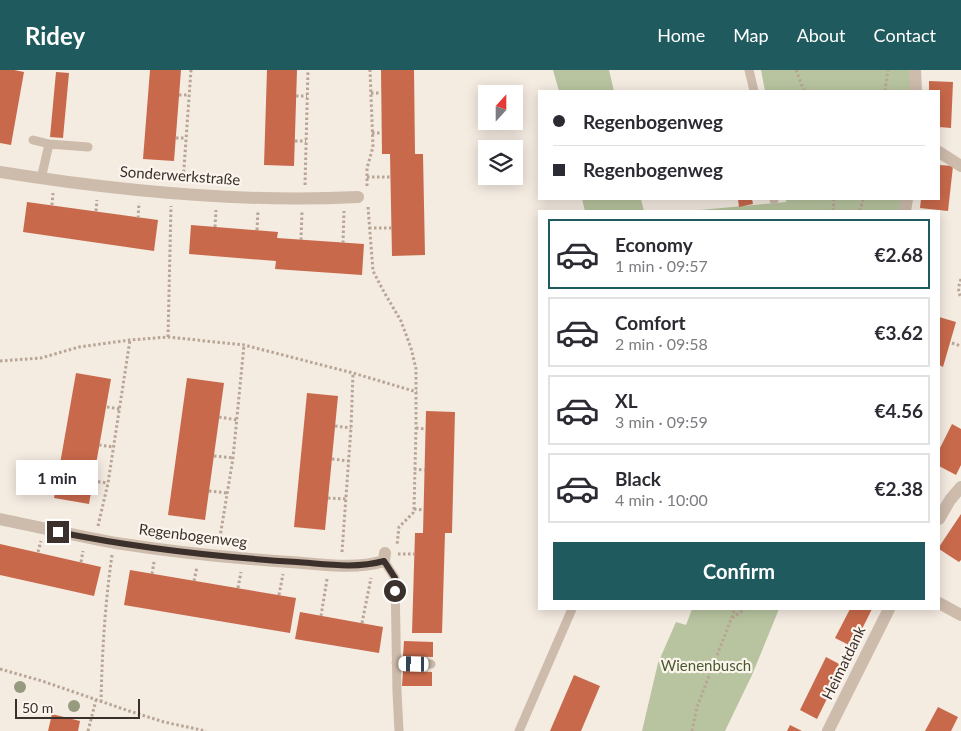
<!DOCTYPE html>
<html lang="en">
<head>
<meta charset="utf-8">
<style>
  :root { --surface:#fff; --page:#f2f2f3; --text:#2b2b33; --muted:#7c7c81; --line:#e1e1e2; --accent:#1f5a5e }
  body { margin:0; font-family:Lato,sans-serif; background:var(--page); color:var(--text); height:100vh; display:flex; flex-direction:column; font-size:19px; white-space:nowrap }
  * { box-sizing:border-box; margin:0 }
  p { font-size:16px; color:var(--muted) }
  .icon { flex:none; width:28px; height:28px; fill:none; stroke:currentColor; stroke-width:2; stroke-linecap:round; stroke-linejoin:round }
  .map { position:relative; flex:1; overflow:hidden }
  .drawer { position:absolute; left:538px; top:140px; width:402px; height:400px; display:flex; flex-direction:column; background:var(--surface); border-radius:0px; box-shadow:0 2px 12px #0003 }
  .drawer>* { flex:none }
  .guide { position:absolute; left:538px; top:20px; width:402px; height:110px; border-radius:0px; box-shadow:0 2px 12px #0003; display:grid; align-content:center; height:110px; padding:0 15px; background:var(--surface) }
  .needle { width:32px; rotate:21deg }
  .controls { position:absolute; left:478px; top:15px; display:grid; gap:10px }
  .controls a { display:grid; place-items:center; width:45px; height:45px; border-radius:0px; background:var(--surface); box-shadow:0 2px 12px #0003; font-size:25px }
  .scale { position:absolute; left:15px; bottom:12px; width:125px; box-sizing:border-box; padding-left:5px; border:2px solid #3b302b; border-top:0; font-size:14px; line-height:18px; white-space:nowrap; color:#3b302b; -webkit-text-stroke:4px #fbf5ee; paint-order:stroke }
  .end { position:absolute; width:22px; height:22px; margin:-11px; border:6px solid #3b302b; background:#fff; box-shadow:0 0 0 2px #fff }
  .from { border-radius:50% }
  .bubble { position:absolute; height:35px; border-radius:0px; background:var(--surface); box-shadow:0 2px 12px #0003; font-size:16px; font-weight:700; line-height:35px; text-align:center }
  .car { position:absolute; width:15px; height:30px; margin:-15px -8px; border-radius:6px; box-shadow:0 0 4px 1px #0007; background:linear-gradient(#fff 24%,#345 0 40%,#fff 0 76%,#345 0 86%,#fff 0) }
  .guide b { display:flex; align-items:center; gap:18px; height:48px; font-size:19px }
  .guide b+b { border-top:1px solid var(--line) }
  .guide i { width:12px; height:12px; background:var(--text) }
  ul { padding:9px 0 0; list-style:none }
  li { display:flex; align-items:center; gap:15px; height:70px; margin:0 10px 8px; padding:0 5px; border:2px solid var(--line); border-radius:0px }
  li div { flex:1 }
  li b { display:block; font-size:19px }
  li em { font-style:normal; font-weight:700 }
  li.selected { border-color:var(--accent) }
  li>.icon { width:45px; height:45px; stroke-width:1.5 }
  .primary-button { display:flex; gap:10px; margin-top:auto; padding:10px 15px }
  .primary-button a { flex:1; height:58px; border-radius:0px; background:var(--accent); color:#fff; font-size:20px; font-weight:700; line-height:58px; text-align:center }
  header { display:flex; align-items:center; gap:30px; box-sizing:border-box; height:70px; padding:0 25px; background:var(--accent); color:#fff }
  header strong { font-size:24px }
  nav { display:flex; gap:28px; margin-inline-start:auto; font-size:18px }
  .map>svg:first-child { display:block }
</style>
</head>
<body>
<header>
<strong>Ridey</strong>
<nav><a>Home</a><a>Map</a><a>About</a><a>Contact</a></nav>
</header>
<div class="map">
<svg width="961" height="661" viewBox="0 0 961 661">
  <rect width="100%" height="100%" fill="#f4ebe1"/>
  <!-- green -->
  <path fill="#b8c4a0" d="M553 0H609L614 21H559Z
    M761 0H911V21H765Z
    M582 129H641L644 141H585Z
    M786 129H904L902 141H690L786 132Z
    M692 539H779L752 605 725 661H642L658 593 676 552 686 555Z"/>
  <!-- building -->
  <path fill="#c8694b" d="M0 0H14L24 2 11 75 0 73Z
    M150 0H181L174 91 143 89Z
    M267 0H297L294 96 264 95Z
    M381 0H414L415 84H423L425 185 392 186 390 84H382Z
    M56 2 69 3 63 68 50 67Z
    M929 11 953 12 951 58 939 57V21H929Z
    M939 95 953 96 948 141 920 138 921 129H939Z
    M738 129H752L753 134 739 137Z
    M27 132 158 150 154 181 23 162Z
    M191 155 278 162 277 168 364 174 362 205 275 199 276 191 189 184Z
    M939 247 956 252 943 297 939 295Z
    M76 303 111 309 89 434 54 428Z
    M187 308 224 313 205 450 168 445Z
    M307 323 338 326 325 460 294 457Z
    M426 341 455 342 452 463H445L442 563H412L415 463H423Z
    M952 354 961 359V395L956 405 939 396V380Z
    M961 444V490L959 492 939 479V477Z
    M0 474 101 497 94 526 0 505Z
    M130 500 296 528 290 563 124 535Z
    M850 539H872L853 577 835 568Z
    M300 542 383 557 379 583 295 569Z
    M404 571 433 572V587L403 586Z
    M826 587 843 596 817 649 800 640Z
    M403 601 432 602V616H402Z
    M574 605 600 616 581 661H550Z
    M938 637 958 647 951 661H925Z
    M52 644 80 651 78 661H48Z
    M790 655 802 661H787Z"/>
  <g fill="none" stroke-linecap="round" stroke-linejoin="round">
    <!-- path -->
    <path stroke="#b9a596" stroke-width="3" stroke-dasharray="2.5 2.5" stroke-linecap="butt" d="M796 0 804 21
      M885 21 888 0
      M371 23H381
      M179 25H189
      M296 26H307
      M372 63H382
      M176 68H186
      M295 71H306
      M367 107H391
      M183 112 191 0
      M305 115 308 0
      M367 116V98L373 77 370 0
      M52 135 53 123
      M368 137 373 201 384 222 401 251 411 278 416 299V358L414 439 413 443 399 457 397 475
      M96 141 97 130
      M833 141 834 129
      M860 141 863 129
      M138 148 139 133
      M215 157 216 140
      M369 158H392
      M257 160 258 141
      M301 170 302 141
      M343 173 344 141
      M961 209C959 215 957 221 961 227
      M168 267 171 136
      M952 273 961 276
      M0 291 41 288 79 277 130 270 168 267 244 275 353 303 417 322
      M107 337 120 339
      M219 347 237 350
      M335 356 351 358
      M416 358 426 359
      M99 375 114 377
      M214 386 233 388
      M332 389 349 391
      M414 399 425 400
      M93 411 108 413
      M209 421 227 423
      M328 428 347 429
      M414 439 423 440
      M98 456 108 413 130 270
      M219 473 233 388 244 275
      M38 482 41 471
      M342 482 351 358 353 303
      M398 484H414
      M81 492 83 481
      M152 504 154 492
      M194 511 197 497
      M238 518 241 502
      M279 525 283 504
      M321 546 327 509
      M732 548 745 539
      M362 553 371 508
      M0 599 42 611 129 641 164 652 206 661
      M101 632C102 583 105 534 112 485
      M88 661 96 630
      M692 661 697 637 735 539"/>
    <!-- lane -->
    <path stroke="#cdbbac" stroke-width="9" d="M749 0 754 21
      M33 70 49 74 88 77
      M41 109 49 74
      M774 129V130
      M384 491 395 508 397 622 399 661
      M396 593 431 594
      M519 661 572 539"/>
    <!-- street -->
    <path stroke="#cdbbac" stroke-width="12" d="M915 0 916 21
      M939 82 961 96
      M0 102C118 121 239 133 358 127
      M905 141 907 129
      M0 449C38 457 77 466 116 473 173 482 231 488 290 492 320 494 354 500 384 491L385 483
      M939 449 950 430 961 417
      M939 533 961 545
      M828 661 889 539"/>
  </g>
  <!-- trees -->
  <g fill="#969b7f">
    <circle cx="20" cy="617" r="6"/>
    <circle cx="74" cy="636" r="6"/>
  </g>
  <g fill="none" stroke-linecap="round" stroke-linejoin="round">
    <!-- route -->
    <path stroke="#3b302b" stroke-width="6" d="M58 462C137 478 216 487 297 492 325 494 356 499 384 491L395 508V521"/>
  </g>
  <g text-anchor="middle" stroke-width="4.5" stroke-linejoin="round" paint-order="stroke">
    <!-- street labels -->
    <g font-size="15" fill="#3b302b" stroke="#fbf5ee">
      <text transform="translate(180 106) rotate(4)" y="5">Sonderwerkstraße</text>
      <text transform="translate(193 466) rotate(7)" y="5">Regenbogenweg</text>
      <text transform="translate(844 593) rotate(-64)" y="5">Heimatdank</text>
    </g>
    <!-- park labels -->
    <g font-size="15" fill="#4a5a2e" stroke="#fbf5ee">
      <text x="706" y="601">Wienenbusch</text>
    </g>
  </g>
</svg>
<div class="controls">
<a><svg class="needle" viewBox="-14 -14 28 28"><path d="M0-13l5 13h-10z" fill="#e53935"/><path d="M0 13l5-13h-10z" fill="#7c7c81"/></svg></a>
<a><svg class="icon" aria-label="layers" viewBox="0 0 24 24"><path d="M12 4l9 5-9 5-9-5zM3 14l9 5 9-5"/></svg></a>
</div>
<div class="scale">50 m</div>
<i class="end from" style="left:395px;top:521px"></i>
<i class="end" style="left:58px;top:462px"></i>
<div class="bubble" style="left:16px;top:390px;width:82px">1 min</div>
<i class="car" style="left:414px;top:594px;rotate:271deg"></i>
<div class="guide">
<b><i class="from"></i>Regenbogenweg</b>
<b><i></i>Regenbogenweg</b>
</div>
<section class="drawer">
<ul>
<li class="selected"><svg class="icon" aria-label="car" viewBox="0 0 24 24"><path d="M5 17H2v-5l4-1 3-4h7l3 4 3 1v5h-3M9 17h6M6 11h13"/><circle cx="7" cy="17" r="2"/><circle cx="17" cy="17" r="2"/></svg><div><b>Economy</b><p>1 min · 09:57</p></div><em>€2.68</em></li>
<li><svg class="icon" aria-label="car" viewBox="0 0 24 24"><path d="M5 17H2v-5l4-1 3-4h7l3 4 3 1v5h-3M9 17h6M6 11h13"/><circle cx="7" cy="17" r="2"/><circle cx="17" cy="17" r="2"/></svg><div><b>Comfort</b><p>2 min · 09:58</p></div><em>€3.62</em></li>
<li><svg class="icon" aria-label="car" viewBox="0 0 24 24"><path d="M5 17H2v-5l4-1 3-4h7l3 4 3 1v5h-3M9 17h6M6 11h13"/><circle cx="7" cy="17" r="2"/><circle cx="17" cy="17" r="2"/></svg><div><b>XL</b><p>3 min · 09:59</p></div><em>€4.56</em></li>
<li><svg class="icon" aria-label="car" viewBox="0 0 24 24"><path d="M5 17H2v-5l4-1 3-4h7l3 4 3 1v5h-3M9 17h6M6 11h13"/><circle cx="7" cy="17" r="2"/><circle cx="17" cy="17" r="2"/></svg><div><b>Black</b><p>4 min · 10:00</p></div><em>€2.38</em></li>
</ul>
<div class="primary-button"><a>Confirm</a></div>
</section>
</div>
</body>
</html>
